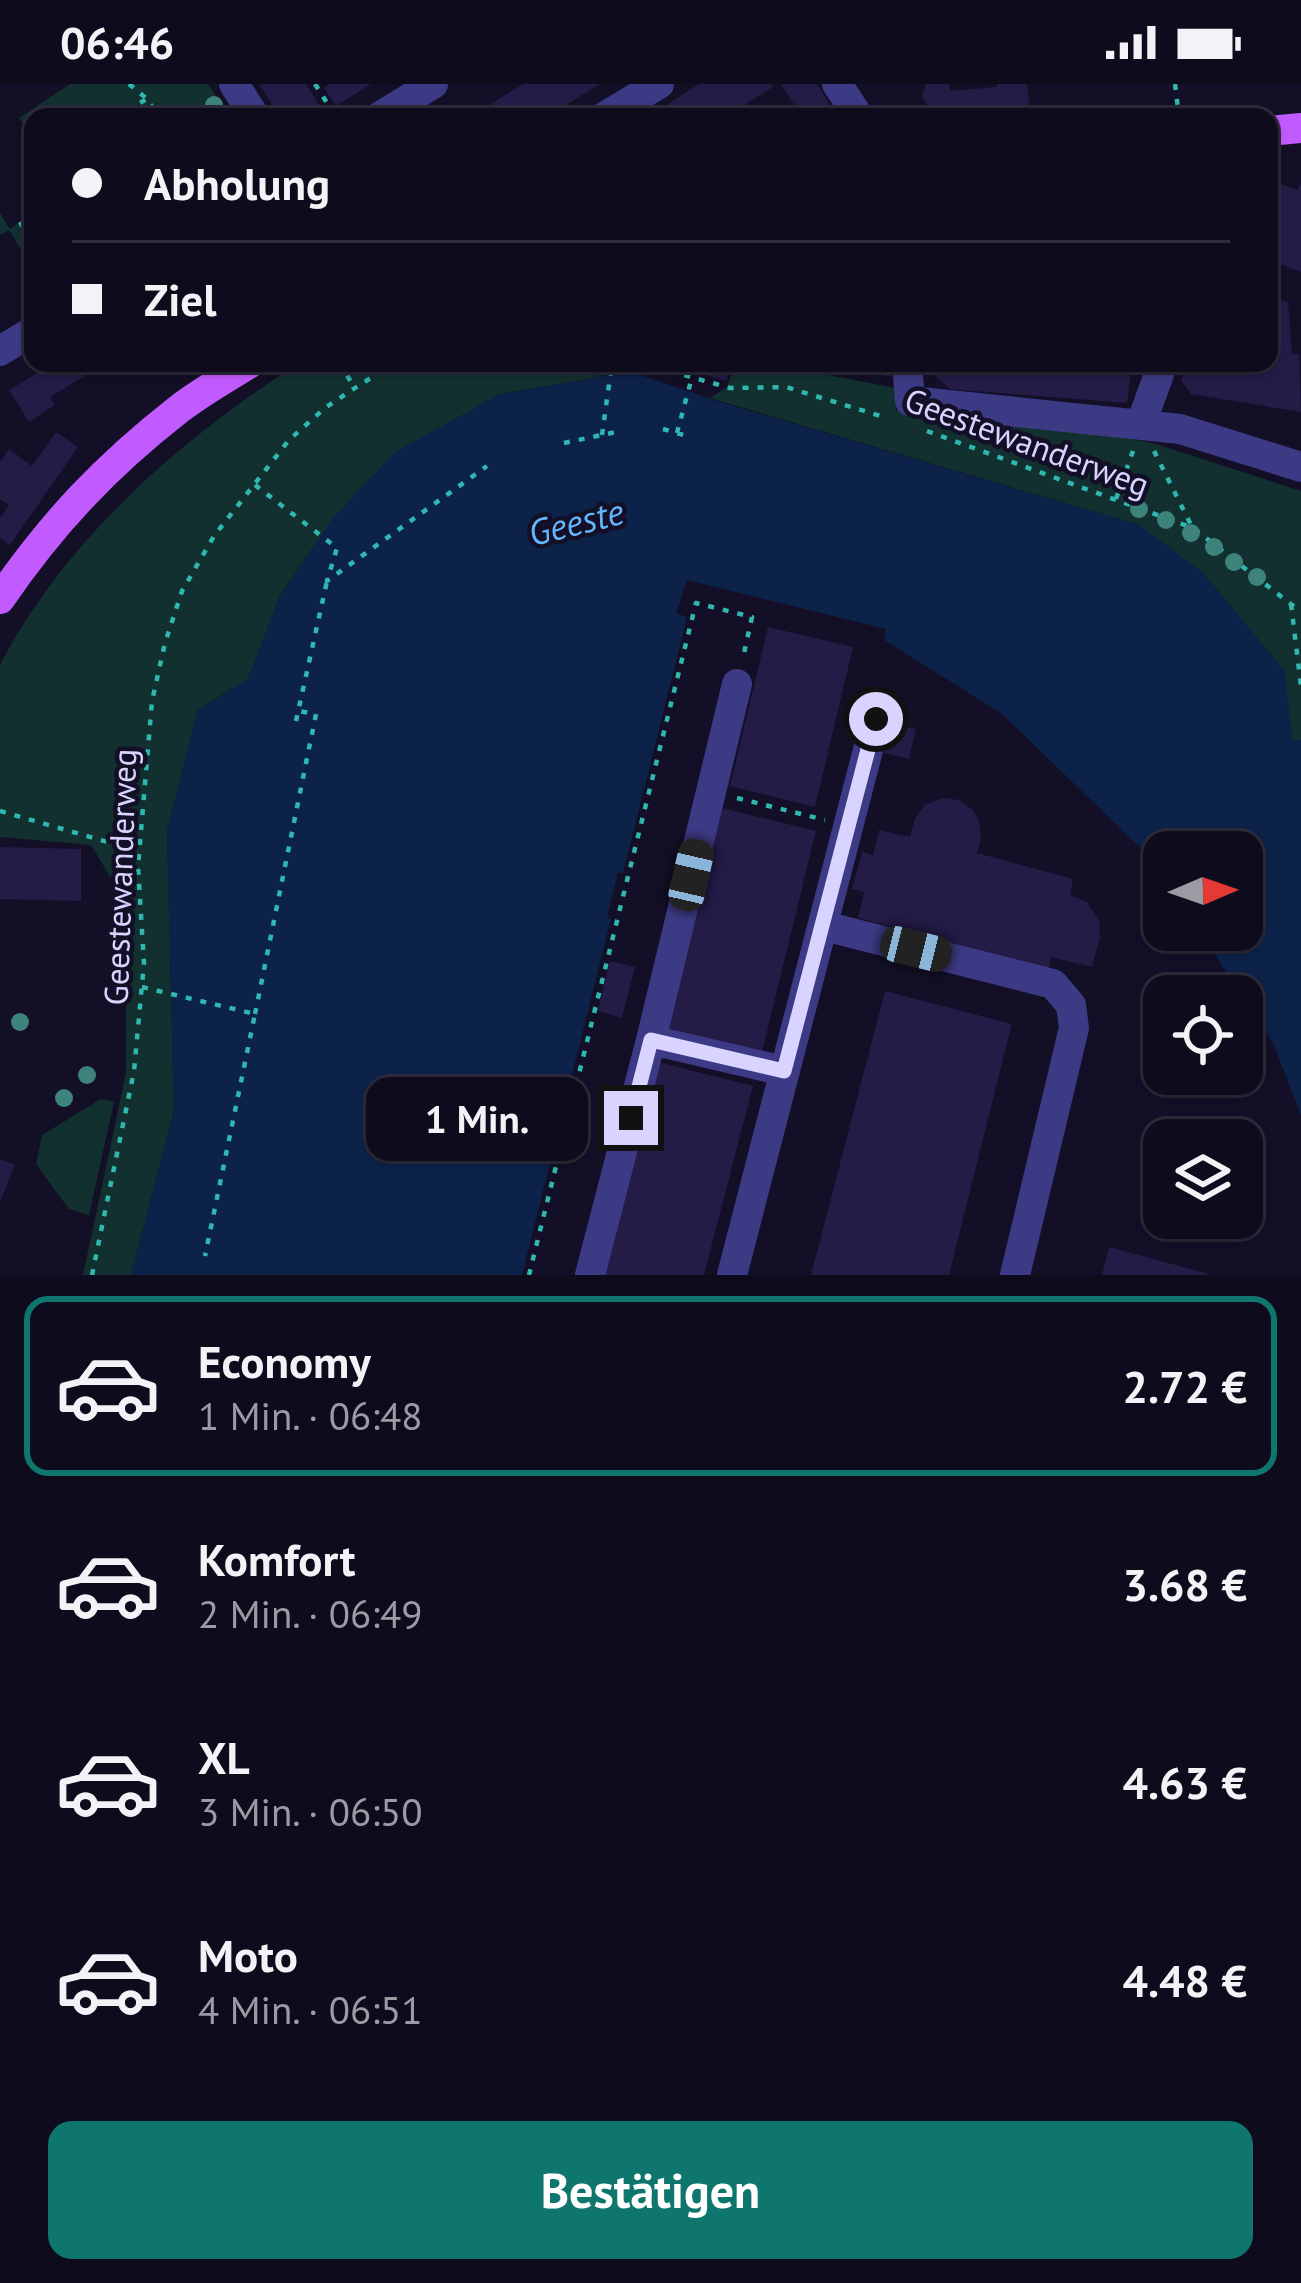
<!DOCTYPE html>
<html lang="de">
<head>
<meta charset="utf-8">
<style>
  :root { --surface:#0e0b1c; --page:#171425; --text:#f1f3f6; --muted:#9b9ba3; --line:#2e2b3b; --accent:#0f766e }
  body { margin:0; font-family:"PT Sans",sans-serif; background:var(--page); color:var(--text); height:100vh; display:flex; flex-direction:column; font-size:45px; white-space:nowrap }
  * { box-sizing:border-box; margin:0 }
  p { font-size:39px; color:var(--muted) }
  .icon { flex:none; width:66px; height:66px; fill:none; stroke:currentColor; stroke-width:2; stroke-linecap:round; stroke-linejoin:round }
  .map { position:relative; height:1191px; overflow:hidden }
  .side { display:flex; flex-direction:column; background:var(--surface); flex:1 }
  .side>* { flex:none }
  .guide { position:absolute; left:24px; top:24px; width:1254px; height:264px; border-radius:24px; box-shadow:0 3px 9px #0004,0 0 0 3px var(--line); display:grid; align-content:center; height:264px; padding:0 48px; background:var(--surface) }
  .needle { width:78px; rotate:88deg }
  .controls { position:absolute; left:1143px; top:747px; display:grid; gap:24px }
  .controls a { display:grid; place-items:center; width:120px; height:120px; border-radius:24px; background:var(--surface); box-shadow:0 3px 9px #0004,0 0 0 3px var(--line); font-size:60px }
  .end { position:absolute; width:54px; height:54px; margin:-27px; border:15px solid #d9d4ff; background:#111; box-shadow:0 0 0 6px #111 }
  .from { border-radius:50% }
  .bubble { position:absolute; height:84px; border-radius:24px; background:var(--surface); box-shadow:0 3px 9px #0004,0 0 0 3px var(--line); font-size:39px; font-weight:700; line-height:84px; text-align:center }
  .car { position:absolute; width:36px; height:72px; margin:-36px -18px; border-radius:15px; box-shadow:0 0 9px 3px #0007; background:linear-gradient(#222 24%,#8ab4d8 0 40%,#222 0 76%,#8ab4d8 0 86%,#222 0) }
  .guide b { display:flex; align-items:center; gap:42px; height:114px; font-size:45px }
  .guide b+b { border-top:3px solid var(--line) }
  .guide i { width:30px; height:30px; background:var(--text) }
  ul { padding:21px 0 0; list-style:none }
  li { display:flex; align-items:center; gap:36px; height:180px; margin:0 24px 18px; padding:0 24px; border:6px solid transparent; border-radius:24px }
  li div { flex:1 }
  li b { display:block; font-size:45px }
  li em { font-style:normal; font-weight:700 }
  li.on { border-color:var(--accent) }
  li>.icon { width:108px; height:108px; stroke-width:1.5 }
  .button { display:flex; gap:24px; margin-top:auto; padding:24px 48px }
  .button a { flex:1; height:138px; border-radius:24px; background:var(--accent); color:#fff; font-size:48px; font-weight:700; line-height:138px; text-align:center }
  .status { display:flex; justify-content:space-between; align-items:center; height:84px; padding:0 60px; background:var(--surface); direction:ltr }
  .status svg { height:33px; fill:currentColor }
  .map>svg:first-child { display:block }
</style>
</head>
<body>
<div class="status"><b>06:46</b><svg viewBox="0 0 49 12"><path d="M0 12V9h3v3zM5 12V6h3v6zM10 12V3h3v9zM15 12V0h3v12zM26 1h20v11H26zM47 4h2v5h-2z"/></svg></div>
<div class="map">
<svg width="1301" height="1191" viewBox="0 0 1301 1191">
  <rect width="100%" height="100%" fill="#130f26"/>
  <!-- green -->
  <path fill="#12302f" d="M70 0H208L230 33H33V57L19 34Z
    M33 107V186L9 146 0 151V129L10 145 30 131 21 114Z
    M299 279H599L595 294 500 310 395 369 334 433 280 512 248 595 198 626 167 747 174 1028 131 1191H83L126 989V865L112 796 91 761 0 753V581C66 454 181 355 299 279Z
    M735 279H767L895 304 896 326 1070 343 1156 360 1301 407V656L1292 657 1284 587 1203 489 1139 441 710 314 727 303Z
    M101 1015 114 1018 89 1131 69 1125 36 1080 42 1051Z"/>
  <!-- water -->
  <path fill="#0c2248" d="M599 279 608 280 714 316 1139 441 1203 489 1285 587 1292 656H1301V1031L1273 959 1199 846H1242V768H1164V793L1152 775 1002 630 884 556 886 545 687 496 676 529 687 533 623 789H618L607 833 611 835 522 1191H131L174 1029 167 747 198 626 248 595 280 512 334 433 395 368 500 310 595 294Z"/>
  <!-- building -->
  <path fill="#241b47" d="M259 0H306L324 29 318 33H280Z
    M330 0H371L336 22 324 4Z
    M523 0H600L547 33H470Z
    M699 0H771L773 3 746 20 750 27 765 23V33H676L668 20Z
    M781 0H817L837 33H795L790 25 795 22Z
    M926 0H949L950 7 997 3V0H1027L1031 33H934L922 12Z
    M1269 96 1297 106 1301 99V188L1269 176Z
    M1269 211 1288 218 1292 270H1299L1301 328 1191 310 1181 296 1188 279H1269Z
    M38 279H106L50 313 55 321 29 338 9 306 42 286Z
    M707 279H732L726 297 703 290Z
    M823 279H891L892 293 823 281Z
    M929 279H988L989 286 1028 290 1029 279H1132L1127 319 950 305 930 288Z
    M56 348 78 363 10 461 0 454V434L9 421 0 415V378L9 365 32 382Z
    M768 543 853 563 815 723 730 702Z
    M891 639 916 645 909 675 884 669Z
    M944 714 959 716 972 725 979 737 981 754 977 769 1073 795 1070 811 1087 818 1099 836 1100 853 1092 883 1051 873 1049 884 858 834 864 808 852 805 862 768 873 771 879 746 910 753 915 734 926 720Z
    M722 724 816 747 762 968 668 945Z
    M0 763 81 765V817L0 815Z
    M610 877 635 883 622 934 598 927Z
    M885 907 1012 940 949 1191H811Z
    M658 978 753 1002 704 1191H604Z
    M0 1075 15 1081 0 1118Z
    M1109 1163 1209 1190V1191H1102Z"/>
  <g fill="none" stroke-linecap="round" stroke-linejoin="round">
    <!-- path -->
    <path stroke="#2fb8b0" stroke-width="4.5" stroke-dasharray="6 9" stroke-linecap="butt" d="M129 0 147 15 159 33
      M315 0 336 33
      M1175 0 1179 33
      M127 26 147 15
      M20 138 33 160
      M339 279 355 304
      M641 279 730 304 786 303 887 334
      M663 345 690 353
      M927 347 1193 444 1301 528
      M677 349 692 293
      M602 351 612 279
      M564 359 616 348
      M1154 367 1192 443
      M255 401 337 464 327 497 487 382
      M1116 415 1134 364
      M1291 520 1301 602
      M296 637 327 497
      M737 714 825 736
      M0 727 139 767
      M142 903 255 930 205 1172
      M255 930 316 630 298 627
      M92 1191 134 987 144 879 138 783 152 617 165 559 182 507 214 452 289 356 325 324 355 304 388 283 406 279
      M529 1191 696 519 752 533 743 574"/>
    <!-- minor -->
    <path stroke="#3d3a85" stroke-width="30" d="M234 0 255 33
      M837 0 859 33
      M379 33 433 0
      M604 33 659 0
      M0 267 33 247
      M907 279 910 317 1180 345 1301 383
      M1141 340 1163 279
      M824 842 1053 900 1071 921 1074 944 1015 1191
      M651 956 784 987
      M590 1191 651 956 737 600
      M732 1191 876 635"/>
    <!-- major -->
    <path stroke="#c25bff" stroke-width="30" d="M1269 47 1301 44
      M0 515C52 439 106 382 179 325 201 308 226 294 250 279"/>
  </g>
  <!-- trees -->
  <g fill="#3d827b">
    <circle cx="214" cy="21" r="9"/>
    <circle cx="1139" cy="425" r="9"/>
    <circle cx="1166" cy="436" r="9"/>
    <circle cx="1191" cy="449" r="9"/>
    <circle cx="1214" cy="463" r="9"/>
    <circle cx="1234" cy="478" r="9"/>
    <circle cx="1257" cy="493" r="9"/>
    <circle cx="20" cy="938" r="9"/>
    <circle cx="87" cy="991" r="9"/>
    <circle cx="64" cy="1014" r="9"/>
  </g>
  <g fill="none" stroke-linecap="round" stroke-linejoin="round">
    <!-- route -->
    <path stroke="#d9d4ff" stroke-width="15" d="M631 1034 651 956 784 987 876 635"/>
  </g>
  <g text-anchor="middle" stroke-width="9" stroke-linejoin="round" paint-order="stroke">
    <!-- street labels -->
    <g font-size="33" fill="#d9d4ff" stroke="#130f26">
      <text transform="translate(1027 358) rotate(20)" y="12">Geestewanderweg</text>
      <text transform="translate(120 793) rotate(-88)" y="12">Geestewanderweg</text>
    </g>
    <!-- water labels -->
    <g font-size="36" font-style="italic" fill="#62b6ff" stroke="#130f26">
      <text transform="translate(576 438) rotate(-14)" y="13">Geeste</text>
    </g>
  </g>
</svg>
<div class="controls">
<a><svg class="needle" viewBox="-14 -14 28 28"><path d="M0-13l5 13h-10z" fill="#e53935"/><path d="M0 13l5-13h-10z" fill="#9b9ba3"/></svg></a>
<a><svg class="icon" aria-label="locate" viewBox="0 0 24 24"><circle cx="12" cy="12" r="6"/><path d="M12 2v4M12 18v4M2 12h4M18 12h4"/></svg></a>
<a><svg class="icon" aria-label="layers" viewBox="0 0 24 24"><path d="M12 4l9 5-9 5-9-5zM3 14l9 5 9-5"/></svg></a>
</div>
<i class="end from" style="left:876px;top:635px"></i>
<i class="end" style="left:631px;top:1034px"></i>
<div class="bubble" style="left:366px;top:993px;width:222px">1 Min.</div>
<i class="car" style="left:691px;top:791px;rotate:13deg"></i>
<i class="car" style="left:916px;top:865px;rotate:104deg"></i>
<div class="guide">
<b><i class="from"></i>Abholung</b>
<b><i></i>Ziel</b>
</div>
</div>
<section class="side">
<ul>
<li class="on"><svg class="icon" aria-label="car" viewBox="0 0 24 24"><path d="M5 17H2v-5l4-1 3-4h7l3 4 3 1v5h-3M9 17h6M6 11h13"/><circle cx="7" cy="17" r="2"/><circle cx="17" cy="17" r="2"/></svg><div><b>Economy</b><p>1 Min. · 06:48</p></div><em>2.72 €</em></li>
<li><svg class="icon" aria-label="car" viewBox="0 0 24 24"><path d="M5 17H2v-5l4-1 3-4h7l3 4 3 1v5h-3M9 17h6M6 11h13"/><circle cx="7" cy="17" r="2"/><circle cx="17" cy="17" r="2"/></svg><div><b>Komfort</b><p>2 Min. · 06:49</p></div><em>3.68 €</em></li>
<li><svg class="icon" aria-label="car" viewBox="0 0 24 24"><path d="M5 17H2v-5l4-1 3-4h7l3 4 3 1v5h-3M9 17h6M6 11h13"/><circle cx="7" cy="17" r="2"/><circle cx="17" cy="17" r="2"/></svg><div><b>XL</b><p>3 Min. · 06:50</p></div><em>4.63 €</em></li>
<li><svg class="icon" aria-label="car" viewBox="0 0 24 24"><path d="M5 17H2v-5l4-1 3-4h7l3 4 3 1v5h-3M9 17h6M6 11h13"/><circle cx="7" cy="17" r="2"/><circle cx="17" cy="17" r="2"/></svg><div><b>Moto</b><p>4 Min. · 06:51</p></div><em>4.48 €</em></li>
</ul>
<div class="button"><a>Bestätigen</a></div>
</section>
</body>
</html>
